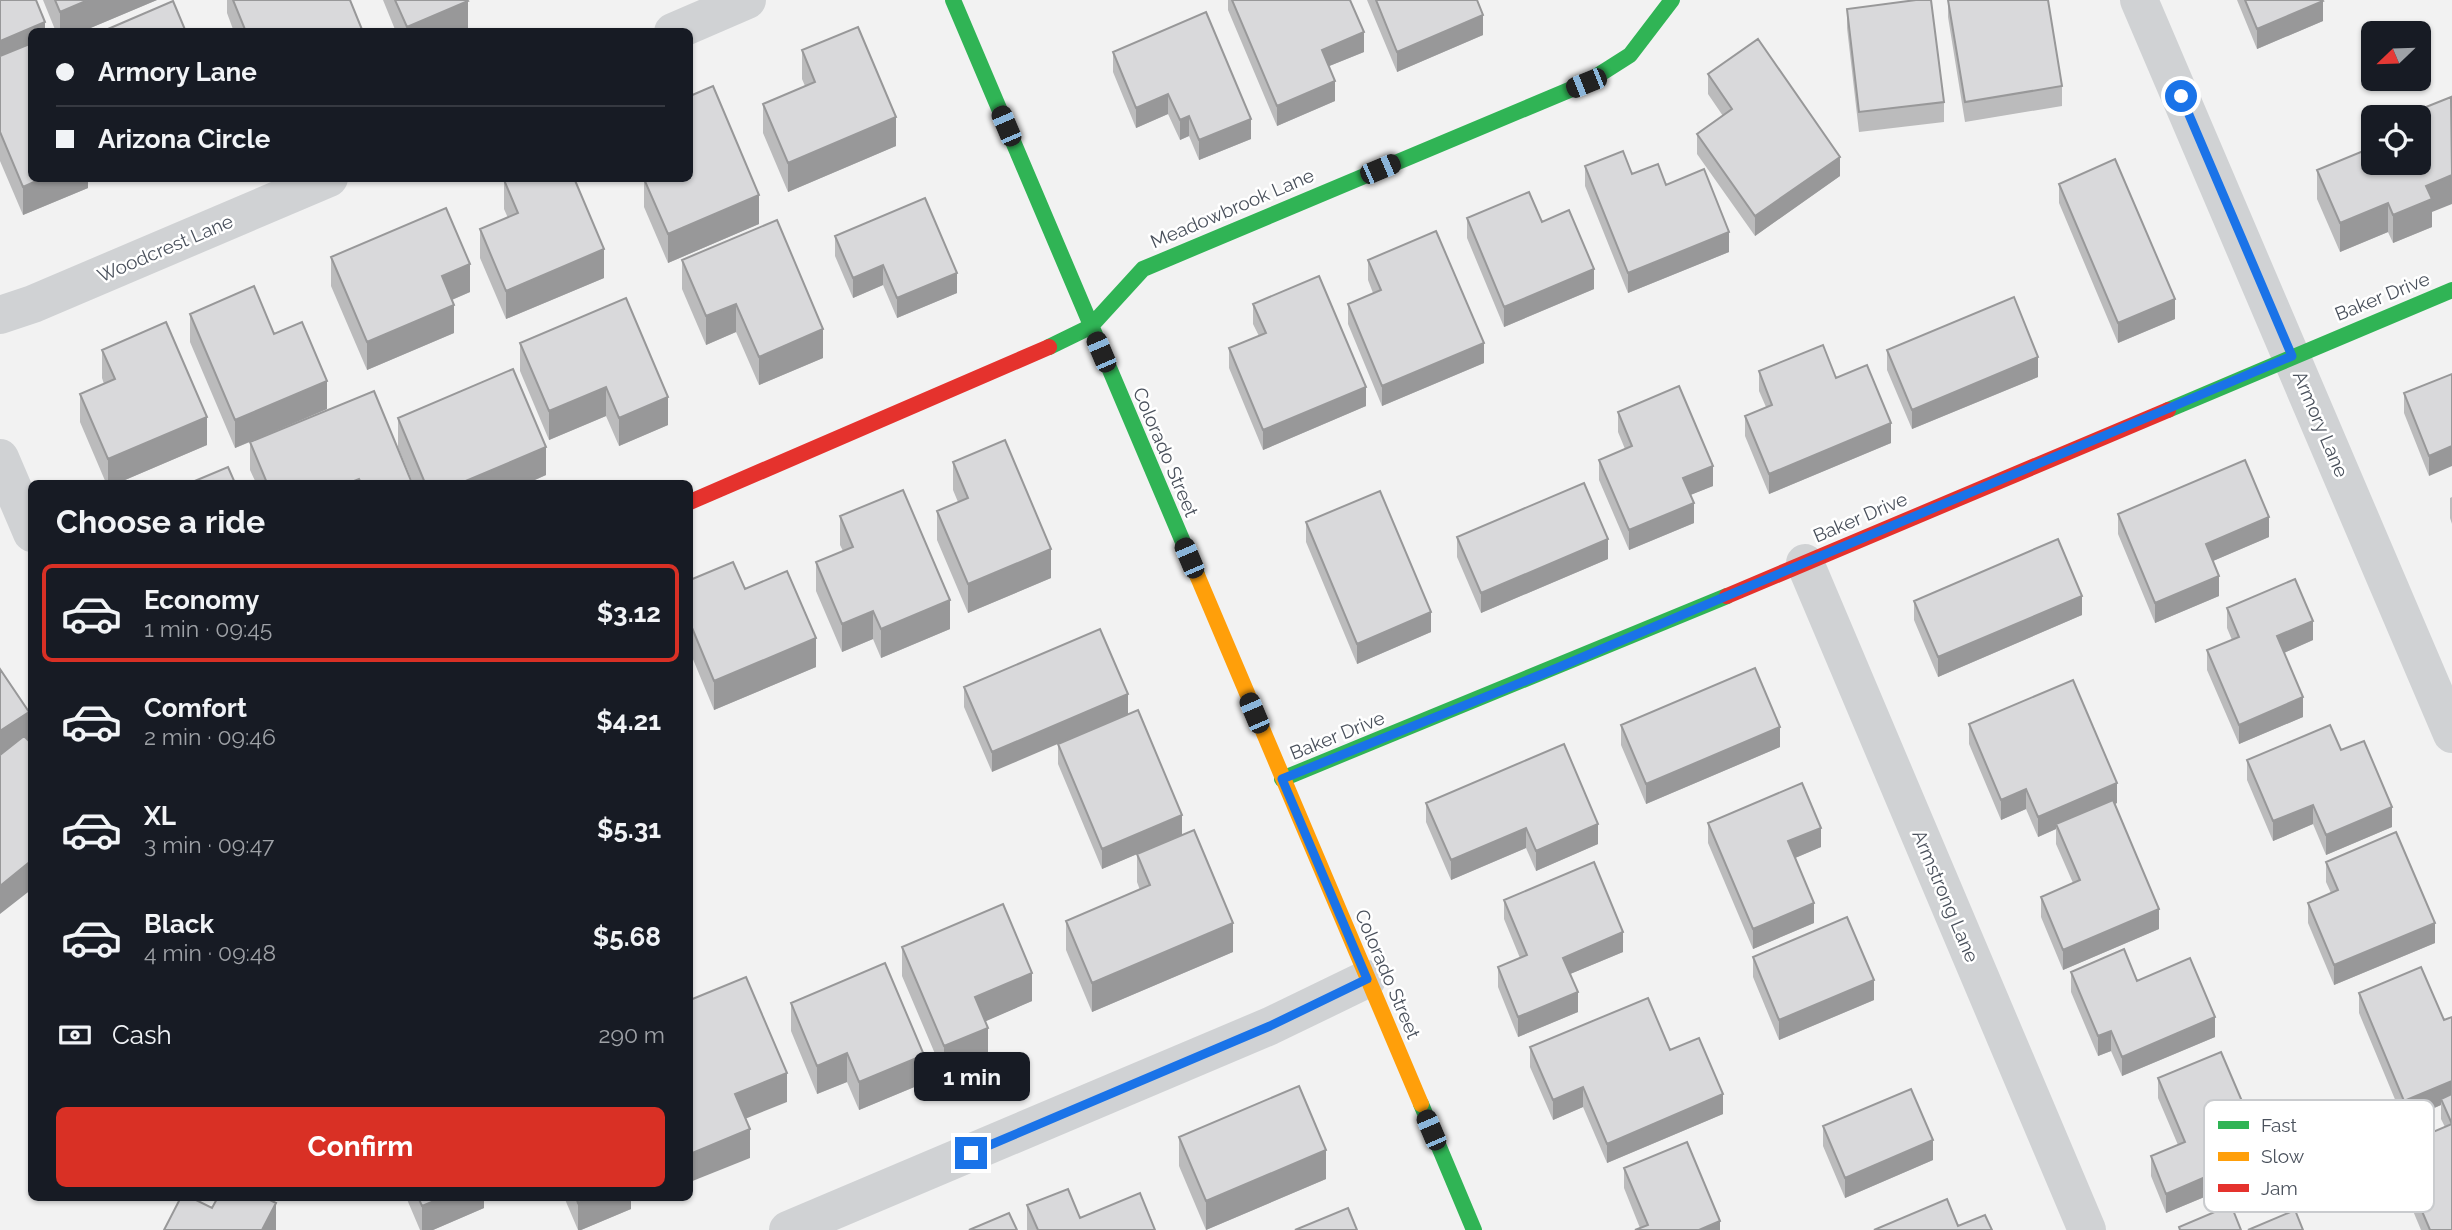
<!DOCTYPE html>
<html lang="en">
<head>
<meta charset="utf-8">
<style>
  :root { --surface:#171b24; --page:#242831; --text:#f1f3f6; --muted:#9ea1a6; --line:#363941; --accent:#d93025 }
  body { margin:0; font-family:Raleway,sans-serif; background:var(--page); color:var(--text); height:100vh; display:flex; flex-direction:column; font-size:26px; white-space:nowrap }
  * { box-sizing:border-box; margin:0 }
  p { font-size:23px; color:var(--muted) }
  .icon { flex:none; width:38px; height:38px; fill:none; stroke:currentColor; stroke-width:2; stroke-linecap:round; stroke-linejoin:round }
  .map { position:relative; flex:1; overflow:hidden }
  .sheet { position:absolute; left:28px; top:480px; width:665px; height:721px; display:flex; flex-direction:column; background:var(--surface); border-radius:10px; box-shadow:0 2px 5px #0004 }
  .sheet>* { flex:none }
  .banner { position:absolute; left:28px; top:28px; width:665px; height:154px; border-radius:10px; box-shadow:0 2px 5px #0004; display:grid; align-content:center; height:154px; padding:0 28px; background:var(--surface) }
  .needle { width:46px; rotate:247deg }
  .fabs { position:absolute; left:2361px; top:21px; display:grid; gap:14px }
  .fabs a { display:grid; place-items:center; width:70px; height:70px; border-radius:10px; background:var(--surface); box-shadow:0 2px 5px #0004; font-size:35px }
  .end { position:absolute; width:32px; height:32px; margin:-16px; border:9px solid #1a73e8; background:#fff; box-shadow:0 0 0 4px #fff }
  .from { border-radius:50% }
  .bubble { position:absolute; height:49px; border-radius:10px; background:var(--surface); box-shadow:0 2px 5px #0004; font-size:23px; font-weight:700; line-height:49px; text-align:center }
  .car { position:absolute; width:21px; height:42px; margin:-21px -10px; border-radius:9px; box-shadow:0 0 5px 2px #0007; background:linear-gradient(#222 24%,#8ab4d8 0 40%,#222 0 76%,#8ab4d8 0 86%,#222 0) }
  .banner b { display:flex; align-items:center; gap:24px; height:66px; font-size:26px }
  .banner b+b { border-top:2px solid var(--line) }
  .banner i { width:18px; height:18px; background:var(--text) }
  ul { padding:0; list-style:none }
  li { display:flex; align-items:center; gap:21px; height:98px; margin:0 14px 10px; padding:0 14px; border:4px solid transparent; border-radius:10px }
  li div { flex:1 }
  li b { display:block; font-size:26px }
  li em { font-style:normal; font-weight:700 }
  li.selected { border-color:var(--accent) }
  li>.icon { width:63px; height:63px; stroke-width:1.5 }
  h2 { padding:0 28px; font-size:32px; line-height:84px }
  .pay { display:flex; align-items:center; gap:18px; height:77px; padding:0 28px; font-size:26px }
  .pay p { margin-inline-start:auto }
  .cta { display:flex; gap:14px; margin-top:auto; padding:14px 28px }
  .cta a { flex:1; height:80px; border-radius:10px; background:var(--accent); color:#fff; font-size:28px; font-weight:700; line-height:80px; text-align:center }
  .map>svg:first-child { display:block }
</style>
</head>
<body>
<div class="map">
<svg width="2452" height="1230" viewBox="0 0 2452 1230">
  <rect width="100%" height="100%" fill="#f2f2f2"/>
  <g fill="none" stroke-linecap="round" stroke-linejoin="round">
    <!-- street -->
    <path stroke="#d0d2d4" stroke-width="38" d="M2139 0 2452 734
      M673 32 747 0
      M0 315 33 304 329 178
      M0 458 32 533
      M1805 563 2087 1230
      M788 1230 1270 1026 1367 979"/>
    <!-- fast -->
    <path stroke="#30b455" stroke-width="16" d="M953 0 1197 575
      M1049 347 1090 327 1143 269 1586 83 1630 55 1672 0
      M2168 410 2452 290
      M1282 779 1727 596
      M1421 1104 1474 1230"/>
    <!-- slow -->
    <path stroke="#ff9f0a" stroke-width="16" d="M1197 575 1421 1104"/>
    <!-- jam -->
    <path stroke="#e5322d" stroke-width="16" d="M690 502 1049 347
      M1727 596 2168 410"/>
  </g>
  <!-- wall -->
  <path fill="#bbbbbc" d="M0 0 45 32H32L88 178V188L23 215 0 161Z
    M43 0H157L81 32H56Z
    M227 0H350L363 32H234L227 13Z
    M383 0H467L468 30 464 32H396Z
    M1228 0H1350L1364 52 1329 66 1335 101 1277 126 1228 10Z
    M1367 0H1477L1483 35 1397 72Z
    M1948 0 2062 86V106L1965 122 1948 17Z
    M2237 0H2322L2323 21 2257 49Z
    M1847 9 1944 102V122L1859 132 1847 28Z
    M802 50 896 146 788 192 763 133V104L805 86 802 79Z
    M1113 52 1251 139 1199 160 1189 136 1180 140 1168 114 1136 128 1113 72Z
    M1708 74 1840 176 1755 236 1697 154V134L1723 116 1708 94Z
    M1585 166 1632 174 1666 185 1729 252 1628 293 1585 186Z
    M2317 170 2432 212V227L2393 243 2388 232 2340 252 2317 199Z
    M644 179 759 224 668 263 644 207Z
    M504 180 604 278 506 319 480 258V229L508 218 504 209Z
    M2059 184 2175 319 2118 343 2059 203Z
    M1467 218 1542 222 1594 289 1504 327 1467 238Z
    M835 236 957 293 897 318 883 285 853 298 835 256Z
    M331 257 470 292 452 300 454 333 367 370 331 286Z
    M682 260 823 358 759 385 736 332 706 345 682 289Z
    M1368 260 1484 363 1382 406 1348 324V304L1373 293 1368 280Z
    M626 298 668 425 619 446 606 416 549 440 520 371V343Z
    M1253 304 1366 406 1263 450 1229 368V348L1259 336 1253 324Z
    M190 314 274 334 327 409 257 439 412 483H256L250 470V442L235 448 190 342Z
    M102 350 207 445 118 483H106L80 422V394L104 384 102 378Z
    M1887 350 2038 377 1912 429 1887 370Z
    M1759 371 1836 378 1891 443 1769 494 1745 436V416L1766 407 1759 391Z
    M2452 374 2429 476 2404 413V393Z
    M1618 412 1713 486 1690 495 1694 523 1629 550 1599 480V460L1625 449 1618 432Z
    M398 418 546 475 528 483H413L398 447Z
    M953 462 1051 578 968 613 937 540V511L958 502 953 490Z
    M2452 497V524L2450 518V498Z
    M2118 514 2269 537 2213 561 2219 596 2155 623 2118 534Z
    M840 516 950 629 881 658 873 639 842 652 816 591V562L843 551 840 545Z
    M1306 522 1431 632 1357 664 1306 542Z
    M1457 537 1608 559 1481 613 1457 557Z
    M690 580 745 589 816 667 714 710 690 652Z
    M1914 601 2082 615 1938 677 1914 620Z
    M2227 608 2313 640 2284 653 2303 717 2239 744 2207 670V650L2232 640 2227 628Z
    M1100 629 992 772 964 707V687Z
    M1969 724 2117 803 2115 804 2159 929 2063 970 2041 917V897L2073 883 2056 844V829L2038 837 2026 809 2001 820 1969 744Z
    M1621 725 1780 747 1646 804 1621 745Z
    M1058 744 1182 835 1233 952 1092 1012 1066 950V921L1140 890 1137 882V854L1102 869 1058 764Z
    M2341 750 2392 827 2326 855 2313 824 2273 841 2247 780V760Z
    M1426 803 1598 844 1536 871 1526 848 1451 880 1426 822Z
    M1708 823 1821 847 1795 858 1814 923 1753 949 1708 843Z
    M2326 862 2435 943 2334 985 2308 923V903L2331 893 2326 882Z
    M1504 900 1623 952 1570 974 1578 1012 1518 1037 1498 987V967L1520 958 1504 919Z
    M902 947 1032 1001 985 1021 988 1056 944 1075 902 976Z
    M1753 957 1874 1000 1779 1040 1753 977Z
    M2071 972 2137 981 2215 1037 2122 1076 2111 1051 2098 1056 2071 992Z
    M2359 993 2444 1020 2452 1017V1230H2421L2395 1168V1148L2445 1127 2441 1119V1105L2404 1121 2359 1013Z
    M791 1003 924 1083 859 1110 847 1082 817 1094 791 1031Z
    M1530 1047 1670 1050 1723 1114 1607 1163 1583 1107 1553 1120 1530 1067Z
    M2158 1078 2253 1146 2234 1154 2238 1183 2166 1213 2151 1176V1156L2178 1145 2158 1098Z
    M1823 1126 1933 1160 1845 1198 1823 1146Z
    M1179 1137 1326 1179 1206 1230 1179 1166Z
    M1624 1168 1720 1230 1640 1228 1624 1188Z
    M406 1197H484V1208L433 1230H420Z
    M564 1197H631V1209L581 1230H578Z
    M1027 1205 1080 1218 1155 1230H1027Z"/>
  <!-- shaded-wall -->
  <path fill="#989899" d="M88 0H157L81 32H60V12Z
    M468 1V30L464 32H407V27Z
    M2323 1V21L2257 49V29Z
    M1483 15V35L1397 72V52Z
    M45 22V32H32V56L0 69V41Z
    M1364 32V52L1322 69V50Z
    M1335 81V101L1277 126V106Z
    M1168 94V114L1136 128V108Z
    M1189 116V136L1180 140V120Z
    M896 117V146L788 192V163Z
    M1251 119V139L1199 160V140Z
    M1840 157V176L1755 236V216Z
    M2452 175V204L2432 212V227L2393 243V215L2426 186Z
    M43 178H88V188L23 215V187Z
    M759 195V224L668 263V234Z
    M2388 203V232L2340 252V223Z
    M1729 232V252L1628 293V273Z
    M604 249V278L506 319V291Z
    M470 264V292L442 304V276Z
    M883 265V285L853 298V278Z
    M1594 269V289L1504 327V307Z
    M957 273V293L897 318V298Z
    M2175 299V319L2118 343V323Z
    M736 304V332L706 345V316Z
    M454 305V333L367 370V342Z
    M823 329V358L759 385V357Z
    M1484 343V363L1382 406V386Z
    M2038 357V377L1912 429V410Z
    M327 381V409L235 448V420Z
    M606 387V416L549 440V411Z
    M1366 387V406L1263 450V430Z
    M668 397V425L619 446V418Z
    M207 417V445L118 483H108V459Z
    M1891 423V443L1769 494V474Z
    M2452 446V466L2429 476V456Z
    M546 447V475L528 483H461Z
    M1713 466V486L1683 498V478Z
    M359 479V483H349Z
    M1694 503V523L1629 550V530Z
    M2269 517V537L2206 564V544Z
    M1608 539V559L1481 613V593Z
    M1051 549V578L968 613V584Z
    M2219 576V596L2155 623V603Z
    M2082 596V615L1938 677V657Z
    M950 600V629L881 658V629Z
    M873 611V639L842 652V624Z
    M1431 612V632L1357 664V644Z
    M2313 621V640L2277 656V636Z
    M816 638V667L714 710V681Z
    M1128 694V714L992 772V752Z
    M2303 697V717L2239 744V725Z
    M29 712V740L0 760V731Z
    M1780 727V747L1646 804V784Z
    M2117 783V803L2058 828 2056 824V829L2038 837V817Z
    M2026 789V809L2001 820V800Z
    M2313 805V824L2273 841V821Z
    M2392 807V827L2326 855V835Z
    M1182 815V835L1102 869V849Z
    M1598 824V844L1536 871V851Z
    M1526 828V848L1451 880V860Z
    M1821 828V847L1788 861V841Z
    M32 860V889L0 914V886Z
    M1814 903V923L1753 949V929Z
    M2159 909V929L2063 970V950Z
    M1233 923V952L1092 1012V983Z
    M2435 923V943L2334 985V965Z
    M1623 932V952L1563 977V958Z
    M1032 973V1001L975 1026V997Z
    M1874 980V1000L1779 1040V1020Z
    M1578 992V1012L1518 1037V1017Z
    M2215 1017V1037L2122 1076V1057Z
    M988 1028V1056L944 1075V1046Z
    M2111 1031V1051L2098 1056V1036Z
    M847 1053V1082L817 1094V1066Z
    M924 1055V1083L859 1110V1082Z
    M787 1073V1102L735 1123V1094Z
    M2452 1081V1100L2441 1099V1105L2404 1121V1101Z
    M1583 1087V1107L1553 1120V1100Z
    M1723 1094V1114L1607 1163V1144Z
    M2253 1127V1146L2227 1157V1138Z
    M750 1129V1158L690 1182V1154Z
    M1933 1140V1160L1845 1198V1178Z
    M1326 1150V1179L1206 1230V1201Z
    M2238 1163V1183L2166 1213V1194Z
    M444 1197H484V1208L433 1230H422V1206Z
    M591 1197H631V1209L581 1230H578V1203Z
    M276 1203V1230H262Z
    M1720 1221V1230H1699Z"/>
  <!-- building -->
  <path fill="#d9d9db" stroke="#989899" stroke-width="2" d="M0 0H36L45 22 0 41Z
    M55 0H88L60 12Z
    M233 0H350L363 32H246Z
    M395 0H467L468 1 407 27Z
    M1232 0H1350L1364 32 1322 50 1335 81 1277 106Z
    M1376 0H1477L1483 15 1397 52Z
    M1916 0H1931L1944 102 1859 112 1847 9Z
    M1948 0H2048L2062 86 1965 102Z
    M2245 0H2322L2323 1 2257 29Z
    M173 1 186 32H101Z
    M1206 12 1251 119 1199 140 1189 116 1180 120 1168 94 1136 108 1113 52Z
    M858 27 896 117 788 163 763 104 815 82 802 50Z
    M1758 39 1840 157 1755 216 1697 134 1732 109 1708 74Z
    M32 43V178H43L23 187 0 132V56Z
    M713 86 759 195 668 234 644 179 690 178V96Z
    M2451 97 2452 175 2426 186 2432 199 2393 215 2388 203 2340 223 2317 170 2373 147V163H2418V117H2401Z
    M1623 151 1632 174 1658 164 1666 185 1704 169 1729 232 1628 273 1585 166Z
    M2115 159 2175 299 2118 323 2059 184Z
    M508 178H574L604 249 506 291 480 229 518 213 504 180Z
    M1529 192 1542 222 1569 210 1594 269 1504 307 1467 218Z
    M925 198 957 273 897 298 883 265 853 278 835 236Z
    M446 208 470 264 442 276 454 305 367 342 331 257Z
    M777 220 823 329 759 357 736 304 706 316 682 260Z
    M1436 231 1484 343 1382 386 1348 304 1381 290 1368 260Z
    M1319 276 1366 387 1263 430 1229 348 1266 333 1253 304Z
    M254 286 274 334 302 322 327 381 235 420 190 314Z
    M2014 297 2038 357 1912 410 1887 350Z
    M626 298 668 397 619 418 606 387 549 411 520 343Z
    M166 322 207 417 108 459 80 394 115 379 102 350Z
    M1823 345 1836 378 1867 365 1891 423 1769 474 1745 416 1772 405 1759 371Z
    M513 369 546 447 461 483H425L398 418Z
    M2452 374V446L2429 456 2404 393Z
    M1679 386 1713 466 1683 478 1694 503 1629 530 1599 460 1632 446 1618 412Z
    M374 391 412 483H361L359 479 349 483H267L250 442Z
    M1005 440 1051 549 968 584 937 511 968 498 953 462Z
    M2245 460 2269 517 2206 544 2219 576 2155 603 2118 514Z
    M228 467 235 483H190Z
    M1584 483 1608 539 1481 593 1457 537Z
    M903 490 950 600 881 629 873 611 842 624 816 562 853 547 840 516Z
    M1380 491 1431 612 1357 644 1306 522Z
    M2058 539 2082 596 1938 657 1914 601Z
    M733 562 745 589 787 571 816 638 714 681 690 623V580Z
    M2295 579 2313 621 2277 636 2303 697 2239 725 2207 650 2239 637 2227 608Z
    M1100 629 1128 694 992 752 964 687Z
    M1755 668 1780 727 1646 784 1621 725Z
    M0 669 29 712 0 731Z
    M2073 680 2117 783 2038 817 2026 789 2001 800 1969 724Z
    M1138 710 1182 815 1102 849 1058 744Z
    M2330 725 2341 750 2364 741 2392 807 2326 835 2313 805 2273 821 2247 760Z
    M24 736 32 744V860L0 886V755Z
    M1564 744 1598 824 1536 851 1526 828 1451 860 1426 803Z
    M1802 783 1821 828 1788 841 1814 903 1753 929 1708 823Z
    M2113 800 2159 909 2063 950 2041 897 2080 880 2056 824Z
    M1194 830 1233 923 1092 983 1066 921 1150 885 1137 854Z
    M2396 832 2435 923 2334 965 2308 903 2338 890 2326 862Z
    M1594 862 1623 932 1563 958 1578 992 1518 1017 1498 967 1527 955 1504 900Z
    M1003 904 1032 973 975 997 988 1028 944 1046 902 947Z
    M1847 917 1874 980 1779 1020 1753 957Z
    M2124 949 2137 981 2190 958 2215 1017 2122 1057 2111 1031 2098 1036 2071 972Z
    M885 963 924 1055 859 1082 847 1053 817 1066 791 1003Z
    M2421 967 2444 1020 2452 1017V1081L2404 1101 2359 993Z
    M746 977 787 1073 735 1094 750 1129 690 1154V1000Z
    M1648 998 1670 1050 1699 1038 1723 1094 1607 1144 1583 1087 1553 1100 1530 1047Z
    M2221 1052 2253 1127 2227 1138 2238 1163 2166 1194 2151 1156 2185 1142 2158 1078Z
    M1299 1086 1326 1150 1206 1201 1179 1137Z
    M1911 1089 1933 1140 1845 1178 1823 1126Z
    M2452 1094V1230H2430L2395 1148 2452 1124 2441 1099Z
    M1687 1142 1720 1221 1699 1230H1635L1648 1225 1624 1168Z
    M1068 1189 1080 1218 1140 1193 1155 1230H1038L1027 1205Z
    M181 1197H190L212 1208 218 1197H264L276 1203 262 1230H164Z
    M418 1197H444L422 1206Z
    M576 1197H591L578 1203Z
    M1947 1199 1958 1226 1985 1215 1992 1230H1874Z
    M2231 1205 2241 1230H2180L2179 1227Z
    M1348 1208 1357 1230H1295Z
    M2295 1210 2303 1230H2248Z
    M1009 1213 1017 1230H969Z"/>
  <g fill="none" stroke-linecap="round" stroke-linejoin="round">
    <!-- route -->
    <path stroke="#1a73e8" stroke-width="9" d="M971 1153 1270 1026 1367 979 1282 779 1557 668 2292 356 2181 96"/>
  </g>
  <g text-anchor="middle" stroke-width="5" stroke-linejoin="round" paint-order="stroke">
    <!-- street labels -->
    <g font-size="19" fill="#4a515c" stroke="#fff">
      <text transform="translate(1232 208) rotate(-23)" y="7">Meadowbrook Lane</text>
      <text transform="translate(165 248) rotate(-23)" y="7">Woodcrest Lane</text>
      <text transform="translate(2382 296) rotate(-22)" y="7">Baker Drive</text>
      <text transform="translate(2321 424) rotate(67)" y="7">Armory Lane</text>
      <text transform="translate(1166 452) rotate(67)" y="7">Colorado Street</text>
      <text transform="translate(1860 517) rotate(-23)" y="7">Baker Drive</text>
      <text transform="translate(1337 735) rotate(-22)" y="7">Baker Drive</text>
      <text transform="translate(1946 896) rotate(67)" y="7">Armstrong Lane</text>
      <text transform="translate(1388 974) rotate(67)" y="7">Colorado Street</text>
    </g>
  </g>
  <!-- legend -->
  <rect x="2204" y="1100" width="230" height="112" rx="10" fill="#fff" stroke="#c9cbce" stroke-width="2"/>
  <rect x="2218" y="1121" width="31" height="8" fill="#30b455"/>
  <rect x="2218" y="1152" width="31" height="9" fill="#ff9f0a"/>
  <rect x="2218" y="1184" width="31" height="8" fill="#e5322d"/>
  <g font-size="19" fill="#4a515c">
    <text x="2261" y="1132">Fast</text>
    <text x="2261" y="1163">Slow</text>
    <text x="2261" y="1195">Jam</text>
  </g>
</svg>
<div class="fabs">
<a><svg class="needle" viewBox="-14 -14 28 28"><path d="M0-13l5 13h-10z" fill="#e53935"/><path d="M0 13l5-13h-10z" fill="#9ea1a6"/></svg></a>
<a><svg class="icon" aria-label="locate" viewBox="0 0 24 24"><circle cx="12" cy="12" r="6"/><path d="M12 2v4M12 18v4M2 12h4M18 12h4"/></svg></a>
</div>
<i class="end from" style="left:2181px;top:96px"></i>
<i class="end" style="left:971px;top:1153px"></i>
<div class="bubble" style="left:914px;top:1052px;width:116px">1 min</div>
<i class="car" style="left:1586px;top:83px;rotate:248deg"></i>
<i class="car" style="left:1006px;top:126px;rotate:337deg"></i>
<i class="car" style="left:1380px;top:169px;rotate:67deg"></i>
<i class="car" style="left:1101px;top:352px;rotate:337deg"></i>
<i class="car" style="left:1189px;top:558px;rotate:337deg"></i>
<i class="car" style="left:1254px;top:713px;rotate:337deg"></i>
<i class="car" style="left:1431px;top:1130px;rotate:337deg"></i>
<div class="banner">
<b><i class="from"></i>Armory Lane</b>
<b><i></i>Arizona Circle</b>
</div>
<section class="sheet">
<h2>Choose a ride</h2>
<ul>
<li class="selected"><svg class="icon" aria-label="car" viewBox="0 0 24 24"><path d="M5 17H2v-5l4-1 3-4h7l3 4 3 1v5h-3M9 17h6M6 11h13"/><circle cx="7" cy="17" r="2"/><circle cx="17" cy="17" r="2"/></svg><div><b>Economy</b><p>1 min · 09:45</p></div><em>$3.12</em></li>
<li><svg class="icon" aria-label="car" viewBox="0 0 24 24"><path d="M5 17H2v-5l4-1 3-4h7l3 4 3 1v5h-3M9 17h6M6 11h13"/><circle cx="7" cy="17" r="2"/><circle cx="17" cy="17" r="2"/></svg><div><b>Comfort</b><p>2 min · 09:46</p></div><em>$4.21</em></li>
<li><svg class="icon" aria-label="car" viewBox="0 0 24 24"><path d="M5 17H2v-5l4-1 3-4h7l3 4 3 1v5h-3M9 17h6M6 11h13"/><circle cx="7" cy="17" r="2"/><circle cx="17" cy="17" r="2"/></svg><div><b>XL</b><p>3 min · 09:47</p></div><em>$5.31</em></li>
<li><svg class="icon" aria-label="car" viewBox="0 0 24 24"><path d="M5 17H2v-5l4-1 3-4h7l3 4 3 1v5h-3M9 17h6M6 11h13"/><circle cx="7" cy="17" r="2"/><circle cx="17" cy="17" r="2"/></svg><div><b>Black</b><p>4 min · 09:48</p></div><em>$5.68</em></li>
</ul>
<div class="pay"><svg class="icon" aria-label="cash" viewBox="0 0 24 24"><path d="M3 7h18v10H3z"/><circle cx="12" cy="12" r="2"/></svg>Cash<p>290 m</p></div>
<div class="cta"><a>Confirm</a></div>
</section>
</div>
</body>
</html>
